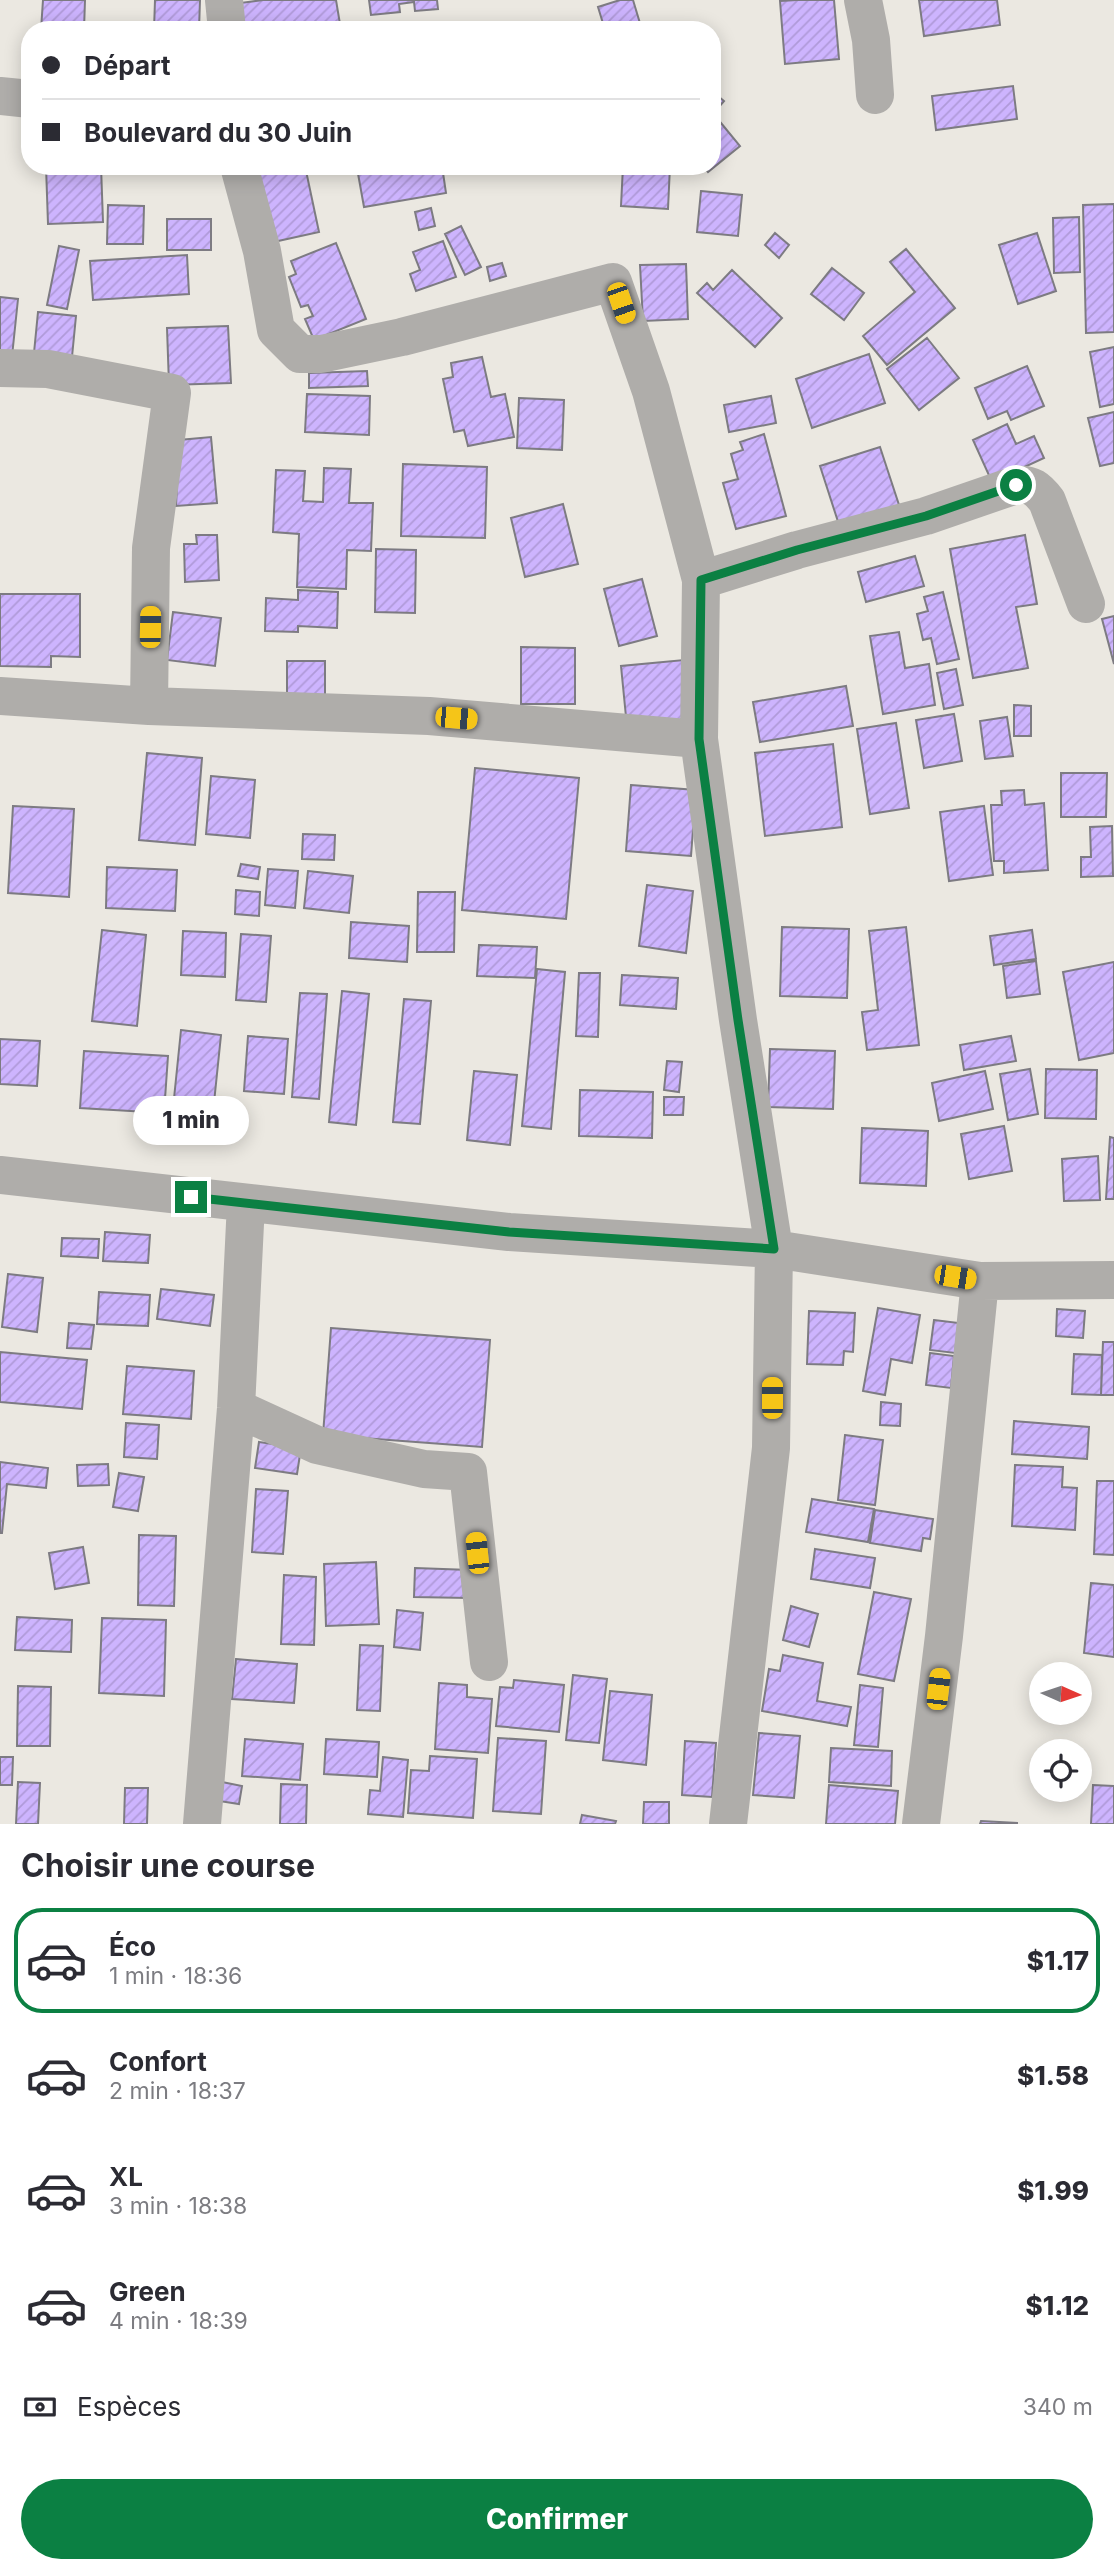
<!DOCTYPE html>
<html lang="fr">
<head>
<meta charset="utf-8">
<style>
  :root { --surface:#fff; --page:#f2f2f3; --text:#2b2b33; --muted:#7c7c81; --line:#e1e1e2; --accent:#0b8043 }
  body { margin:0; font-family:Inter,sans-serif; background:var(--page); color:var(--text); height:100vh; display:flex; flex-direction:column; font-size:26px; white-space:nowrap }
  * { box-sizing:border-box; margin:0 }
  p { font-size:23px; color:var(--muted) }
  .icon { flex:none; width:38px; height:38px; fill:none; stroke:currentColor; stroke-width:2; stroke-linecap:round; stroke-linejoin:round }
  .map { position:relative; height:1824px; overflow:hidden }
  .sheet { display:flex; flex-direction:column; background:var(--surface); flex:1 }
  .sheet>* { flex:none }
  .guide { position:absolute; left:21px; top:21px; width:700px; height:154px; border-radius:28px; box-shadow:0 4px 18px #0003; display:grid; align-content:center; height:154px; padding:0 21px; background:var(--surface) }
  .needle { width:46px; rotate:93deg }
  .controls { position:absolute; left:1029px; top:1662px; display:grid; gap:14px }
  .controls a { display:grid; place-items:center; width:63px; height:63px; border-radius:50%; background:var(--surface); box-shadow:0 4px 18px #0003; font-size:35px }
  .end { position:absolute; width:32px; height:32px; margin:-16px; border:9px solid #0b8043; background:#fff; box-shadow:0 0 0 4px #fff }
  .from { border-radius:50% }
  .bubble { position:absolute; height:49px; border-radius:24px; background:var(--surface); box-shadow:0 4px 18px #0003; font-size:23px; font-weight:800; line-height:49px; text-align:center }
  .car { position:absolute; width:21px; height:42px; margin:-21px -10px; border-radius:9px; box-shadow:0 0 5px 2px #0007; background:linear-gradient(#f5c518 24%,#345 0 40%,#f5c518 0 76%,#345 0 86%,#f5c518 0) }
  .guide b { display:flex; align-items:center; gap:24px; height:66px; font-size:26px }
  .guide b+b { border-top:2px solid var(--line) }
  .guide i { width:18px; height:18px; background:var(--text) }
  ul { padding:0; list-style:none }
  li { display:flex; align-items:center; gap:21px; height:105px; margin:0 14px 10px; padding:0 7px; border:4px solid transparent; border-radius:28px }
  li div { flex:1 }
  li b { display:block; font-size:26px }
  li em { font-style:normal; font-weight:800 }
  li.on { border-color:var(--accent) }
  li>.icon { width:63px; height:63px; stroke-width:1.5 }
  h2 { padding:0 21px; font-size:32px; line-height:84px }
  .pay { display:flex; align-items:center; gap:18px; height:77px; padding:0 21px; font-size:26px }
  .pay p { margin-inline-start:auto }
  .cta { display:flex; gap:14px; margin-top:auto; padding:14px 21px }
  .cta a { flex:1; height:80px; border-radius:42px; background:var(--accent); color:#fff; font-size:28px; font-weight:800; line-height:80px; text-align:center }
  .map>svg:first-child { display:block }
</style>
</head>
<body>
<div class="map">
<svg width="1114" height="1824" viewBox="0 0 1114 1824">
  <defs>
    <pattern id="building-hatch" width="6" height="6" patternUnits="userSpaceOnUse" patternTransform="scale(1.75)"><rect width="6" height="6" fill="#cdb4fe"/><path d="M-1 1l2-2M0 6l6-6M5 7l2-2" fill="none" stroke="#b09ad9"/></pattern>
  </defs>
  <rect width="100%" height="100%" fill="#ebe8e1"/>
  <!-- building -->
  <path fill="url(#building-hatch)" stroke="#7d7b82" stroke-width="2" d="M43 0H85L84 30H41Z
    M155 0H200L199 30H154Z
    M263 0H336L341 30H244L240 3Z
    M369 0H437L438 9 415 11 414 2 399 4 400 12 371 15Z
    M620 0H633L642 30H605L598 7Z
    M797 0H834L839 59 785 64 780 1Z
    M919 0H997L1000 25 924 36Z
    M1013 86 1017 119 936 130 932 96Z
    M712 91 724 101 712 115Z
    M721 123 740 146 708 172 703 166H712V130Z
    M46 166H101L103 222 48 224Z
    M252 166H305L319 232 269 243Z
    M368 166H442L446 193 364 207 357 168Z
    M623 166H670L668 209 621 206Z
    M701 191 742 195 738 236 697 232Z
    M1114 204V332L1086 333 1083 205Z
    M108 205 144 206 143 244H107Z
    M431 208 435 226 419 230 415 212Z
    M1079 217 1080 272 1054 273 1053 218Z
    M167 219H211V250H167Z
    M461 226 481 267 465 275 445 234Z
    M775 233 789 245 779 258 765 245Z
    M1037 233 1056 291 1018 304 999 245Z
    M443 241 456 277 416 291 410 274 420 270 413 252Z
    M336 243 366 319 314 340 305 319 313 316 308 305 301 307 289 277 296 274 291 261Z
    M59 246 79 250 67 309 47 305Z
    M906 249 955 308 887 365 863 336 915 292 890 262Z
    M187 255 189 294 93 300 90 261Z
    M502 263 506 276 490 281 487 267Z
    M686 264 688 319 643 321 640 265Z
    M832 268 864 293 844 320 811 294Z
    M732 270 782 318 755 347 697 293 707 283 713 290Z
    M0 297 18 299 11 366 0 365Z
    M38 312 76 316 71 367 33 363Z
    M228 326 231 383 169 385 167 328Z
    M927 338 959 378 919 410 887 369Z
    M1114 347V404L1100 407 1090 352Z
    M869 354 885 403 812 428 796 379Z
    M482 357 491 397 505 394 514 437 468 446 464 430 454 432 443 379 453 377 451 363Z
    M1027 366 1044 406 1011 420 1007 411 988 419 975 388Z
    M367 371 368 386 309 388V373Z
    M307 394 370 396 369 435 305 432Z
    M771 396 776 423 729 432 724 405Z
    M519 398 564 400 562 450 517 448Z
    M1114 412V463L1100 466 1088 418Z
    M1007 424 1016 444 1034 436 1044 458 992 482 973 440Z
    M764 434 786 516 736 529 723 483 738 479 731 454 743 450 740 442Z
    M211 437 217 503 176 506 179 440Z
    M880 447 902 514 842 534 820 466Z
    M403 464 487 467 485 538 401 536Z
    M324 468 351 469 349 503H373L371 551 347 550 346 589 297 587 299 534 273 532 276 470 305 471 303 501 323 502Z
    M563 504 578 564 525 577 511 518Z
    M196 535H217L219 580 185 582 184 544H197Z
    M1025 535 1037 604 1016 607 1028 668 973 678 950 549Z
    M376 549 416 550 415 613 375 612Z
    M915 556 924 586 866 602 858 572Z
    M642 579 657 636 619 646 604 589Z
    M298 590 338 592 337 628 298 626V632L265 631 266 598 298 600Z
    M943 592 959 659 937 664 931 638 923 640 917 614 928 611 924 597Z
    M0 594H80V657L51 656V667L0 666Z
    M173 612 221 618 215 666 167 660Z
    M1114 616V664L1102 619Z
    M899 632 905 668 929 664 935 705 883 714 870 636Z
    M521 647 575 648V704H521Z
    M684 660 690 720 627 727 621 666Z
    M287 661H325V704H287Z
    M956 669 963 705 944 709 937 673Z
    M846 686 853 726 760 742 753 702Z
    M1014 705 1031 706V736H1014Z
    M954 714 962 761 924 768 916 720Z
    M1007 717 1013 756 985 759 980 721Z
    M896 723 909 808 870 814 857 729Z
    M833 744 842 827 765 836 755 753Z
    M147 753 202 758 195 845 139 840Z
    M475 768 579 778 566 919 462 910Z
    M1061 773H1107L1106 817H1061Z
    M211 776 255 780 250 838 206 834Z
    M631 785 696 790 691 856 626 851Z
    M1024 790 1025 805 1044 803 1048 870 1004 873V861H994L991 805H1002L1001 791Z
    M13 806 74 809 69 897 8 893Z
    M984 806 993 875 949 881 940 812Z
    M1112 826 1113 876 1081 877V857H1091L1090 827Z
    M303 834 335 835 334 860 302 859Z
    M241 864 260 867 258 879 238 876Z
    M107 867 177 870 175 911 106 908Z
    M268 869 298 871 295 908 265 905Z
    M308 871 353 876 349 913 304 908Z
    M647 885 693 891 686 953 639 946Z
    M236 890 260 892 259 916 235 914Z
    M418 892H455L454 952H417Z
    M351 922 409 926 407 962 349 958Z
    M782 927 849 929 847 998 780 996Z
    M906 927 919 1045 867 1050 862 1012 878 1010 869 931Z
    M102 930 146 935 137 1026 92 1021Z
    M1032 930 1036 959 994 965 990 936Z
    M183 931 226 933 225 977 181 975Z
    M241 934 271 936 266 1002 236 1000Z
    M479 945 537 947 535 978 477 976Z
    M1036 961 1040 994 1007 998 1003 966Z
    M1114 962V1053L1079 1060 1063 972Z
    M537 969 565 972 551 1129 522 1126Z
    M579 973H600L598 1037 576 1036Z
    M622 975 678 978 676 1009 620 1005Z
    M342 991 369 994 356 1125 329 1122Z
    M300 993 327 994 319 1099 292 1097Z
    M404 999 431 1001 420 1124 393 1122Z
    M181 1030 221 1035 212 1122 172 1118Z
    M248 1036 288 1039 284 1094 244 1091Z
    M1011 1036 1016 1061 964 1070 960 1045Z
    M0 1039 40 1041 37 1086 0 1084Z
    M770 1049 835 1051 833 1109 768 1107Z
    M84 1051 168 1056 164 1113 80 1108Z
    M667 1061 682 1062 679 1092 664 1090Z
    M1030 1069 1038 1114 1008 1120 1000 1074Z
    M1046 1069 1097 1070 1096 1119 1045 1118Z
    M474 1071 517 1075 510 1145 467 1140Z
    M985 1071 993 1109 939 1121 932 1083Z
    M580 1090 653 1092 652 1138 579 1136Z
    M664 1097H684L683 1115H664Z
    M1004 1126 1012 1171 969 1179 961 1134Z
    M862 1128 928 1131 926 1186 860 1183Z
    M1110 1137 1114 1138V1199H1106Z
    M1098 1156 1100 1200 1064 1201 1062 1159Z
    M105 1232 150 1235 148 1263 103 1261Z
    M62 1238 99 1239 98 1258 61 1256Z
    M8 1274 43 1278 37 1332 2 1327Z
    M161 1289 214 1295 210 1326 157 1319Z
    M99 1292 150 1295 148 1326 97 1324Z
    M878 1308 920 1315 912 1363 891 1359 885 1395 863 1391Z
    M1057 1309 1085 1311 1083 1338 1056 1336Z
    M809 1311 855 1313 853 1352 844 1351 843 1365 807 1364Z
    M934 1320 959 1323 955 1353 930 1350Z
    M69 1323 94 1325 91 1349 67 1348Z
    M331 1328 490 1340 482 1447 323 1435Z
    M1103 1342H1114V1395H1101Z
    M0 1352 87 1360 82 1409 0 1402Z
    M930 1353 954 1356 951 1388 926 1385Z
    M1074 1354 1102 1355 1101 1395 1072 1394Z
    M127 1366 194 1371 191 1419 123 1414Z
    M881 1402 901 1404 900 1426 880 1425Z
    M1014 1421 1089 1427 1087 1459 1012 1454Z
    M126 1423 159 1425 157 1459 124 1457Z
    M845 1435 883 1440 875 1505 838 1500Z
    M259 1442 301 1448 297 1474 255 1468Z
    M0 1462 48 1468 46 1488 7 1484 2 1533H0Z
    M108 1464 109 1485 78 1486 77 1465Z
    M1015 1465 1063 1467 1062 1487 1077 1488 1075 1530 1012 1526Z
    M119 1473 144 1477 138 1511 113 1507Z
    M1097 1481H1114V1555L1094 1554Z
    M256 1489 288 1491 283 1554 252 1552Z
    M812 1499 874 1509 868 1542 806 1532Z
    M875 1510 933 1519 930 1539 923 1538 921 1551 870 1543Z
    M139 1535 176 1536 174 1606 138 1605Z
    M83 1547 89 1583 55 1589 49 1553Z
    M815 1549 875 1558 870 1588 811 1579Z
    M376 1562 379 1624 326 1626 324 1564Z
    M415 1568 470 1570 468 1598 414 1597Z
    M284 1575 316 1577 314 1645 281 1644Z
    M1091 1583 1114 1585V1657L1084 1653Z
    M874 1592 911 1599 894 1681 858 1674Z
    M791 1606 818 1614 809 1647 783 1640Z
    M397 1610 423 1613 420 1650 394 1647Z
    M17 1617 72 1620 71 1652 15 1650Z
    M102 1618 166 1620 164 1696 99 1693Z
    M360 1645 383 1646 380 1711 357 1710Z
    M783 1655 823 1663 817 1701 851 1707 847 1726 762 1711 769 1669 780 1671Z
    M236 1659 297 1664 294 1703 232 1699Z
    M573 1675 607 1679 599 1743 566 1740Z
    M514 1680 564 1685 559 1732 496 1726 500 1687 513 1688Z
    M439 1683 467 1685V1697L492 1699 488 1753 435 1749Z
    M860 1685 883 1688 878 1747 854 1745Z
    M18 1686 51 1687 50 1746H17Z
    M610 1691 652 1695 646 1765 603 1760Z
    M759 1733 800 1736 794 1798 753 1795Z
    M498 1738 546 1741 541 1814 493 1811Z
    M245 1739 303 1744 300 1780 242 1776Z
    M326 1739 379 1742 377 1777 324 1774Z
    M685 1741 716 1743 712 1797 682 1795Z
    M831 1748 892 1751 891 1786 829 1782Z
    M430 1756 477 1759 473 1818 408 1813 411 1770 429 1771Z
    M0 1757H13L12 1785H0Z
    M383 1757 408 1760 403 1817 368 1814 370 1790 380 1791Z
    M18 1782 40 1783 38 1824H16Z
    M222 1782 242 1786 239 1804 219 1801Z
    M281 1784 307 1785 306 1824H280Z
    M829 1785 898 1791 895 1824H826Z
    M1093 1785 1114 1786V1824H1091Z
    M125 1788H148L147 1824H124Z
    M644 1802H669V1824H643Z
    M582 1815 616 1821 615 1824H580Z
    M981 1821 1017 1823V1824H980Z"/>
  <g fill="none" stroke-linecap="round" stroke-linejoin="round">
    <!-- minor -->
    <path stroke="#afadaa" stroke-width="38" d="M224 0 227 30
      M863 0 871 40 875 95
      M0 96 30 99
      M239 166 262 251 276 330 300 354H321L402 337 613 282 651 391 701 580 699 739 738 1020 774 1249 771 1448 728 1824
      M0 368 48 369 172 393 151 548 149 706
      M701 580 797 550 926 516 1016 485C1031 483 1038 489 1047 501L1086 604
      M0 696 149 706 429 716 699 739
      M0 1175 509 1232 774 1249 980 1281 1114 1280
      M236 1408 317 1445 424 1469 468 1472 489 1662
      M202 1824 236 1408 246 1203
      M921 1824 944 1636 980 1281"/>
  </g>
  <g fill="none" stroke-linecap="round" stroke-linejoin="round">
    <!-- route -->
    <path stroke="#0b8043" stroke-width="9" d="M191 1197 509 1232 774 1249 738 1020 699 739 701 580 797 550 926 516 1016 485"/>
  </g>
</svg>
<div class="controls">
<a><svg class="needle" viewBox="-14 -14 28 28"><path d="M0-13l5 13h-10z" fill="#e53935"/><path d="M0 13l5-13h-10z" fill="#7c7c81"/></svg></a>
<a><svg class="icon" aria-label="locate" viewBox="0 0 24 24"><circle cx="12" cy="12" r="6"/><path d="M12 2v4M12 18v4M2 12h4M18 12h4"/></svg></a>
</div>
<i class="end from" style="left:1016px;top:485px"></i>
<i class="end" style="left:191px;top:1197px"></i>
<div class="bubble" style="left:133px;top:1096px;width:116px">1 min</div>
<i class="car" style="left:621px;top:303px;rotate:161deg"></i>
<i class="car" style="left:150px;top:627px;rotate:1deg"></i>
<i class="car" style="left:456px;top:718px;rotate:95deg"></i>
<i class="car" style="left:955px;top:1277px;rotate:99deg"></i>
<i class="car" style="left:772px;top:1398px;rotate:0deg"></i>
<i class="car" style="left:477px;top:1553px;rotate:354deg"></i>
<i class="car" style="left:938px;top:1689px;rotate:7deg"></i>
<div class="guide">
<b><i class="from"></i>Départ</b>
<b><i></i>Boulevard du 30 Juin</b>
</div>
</div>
<section class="sheet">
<h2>Choisir une course</h2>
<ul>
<li class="on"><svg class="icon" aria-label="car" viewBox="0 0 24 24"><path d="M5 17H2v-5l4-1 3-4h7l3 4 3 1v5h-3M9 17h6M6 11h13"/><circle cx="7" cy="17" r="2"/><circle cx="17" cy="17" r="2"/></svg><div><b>Éco</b><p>1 min · 18:36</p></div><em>$1.17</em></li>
<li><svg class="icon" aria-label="car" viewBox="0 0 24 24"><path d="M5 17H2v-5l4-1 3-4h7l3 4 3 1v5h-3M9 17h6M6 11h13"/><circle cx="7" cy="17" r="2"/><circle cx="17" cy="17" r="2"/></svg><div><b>Confort</b><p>2 min · 18:37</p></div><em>$1.58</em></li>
<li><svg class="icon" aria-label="car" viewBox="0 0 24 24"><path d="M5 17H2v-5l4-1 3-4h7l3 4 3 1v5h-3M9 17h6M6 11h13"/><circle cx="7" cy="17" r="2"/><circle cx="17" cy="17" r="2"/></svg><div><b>XL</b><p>3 min · 18:38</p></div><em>$1.99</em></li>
<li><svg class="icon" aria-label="car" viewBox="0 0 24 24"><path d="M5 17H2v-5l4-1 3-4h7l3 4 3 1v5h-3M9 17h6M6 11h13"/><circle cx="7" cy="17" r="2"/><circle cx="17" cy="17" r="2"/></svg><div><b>Green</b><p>4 min · 18:39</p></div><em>$1.12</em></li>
</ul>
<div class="pay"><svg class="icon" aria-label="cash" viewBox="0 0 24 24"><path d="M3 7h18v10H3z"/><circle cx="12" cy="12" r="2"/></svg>Espèces<p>340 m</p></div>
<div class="cta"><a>Confirmer</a></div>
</section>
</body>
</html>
